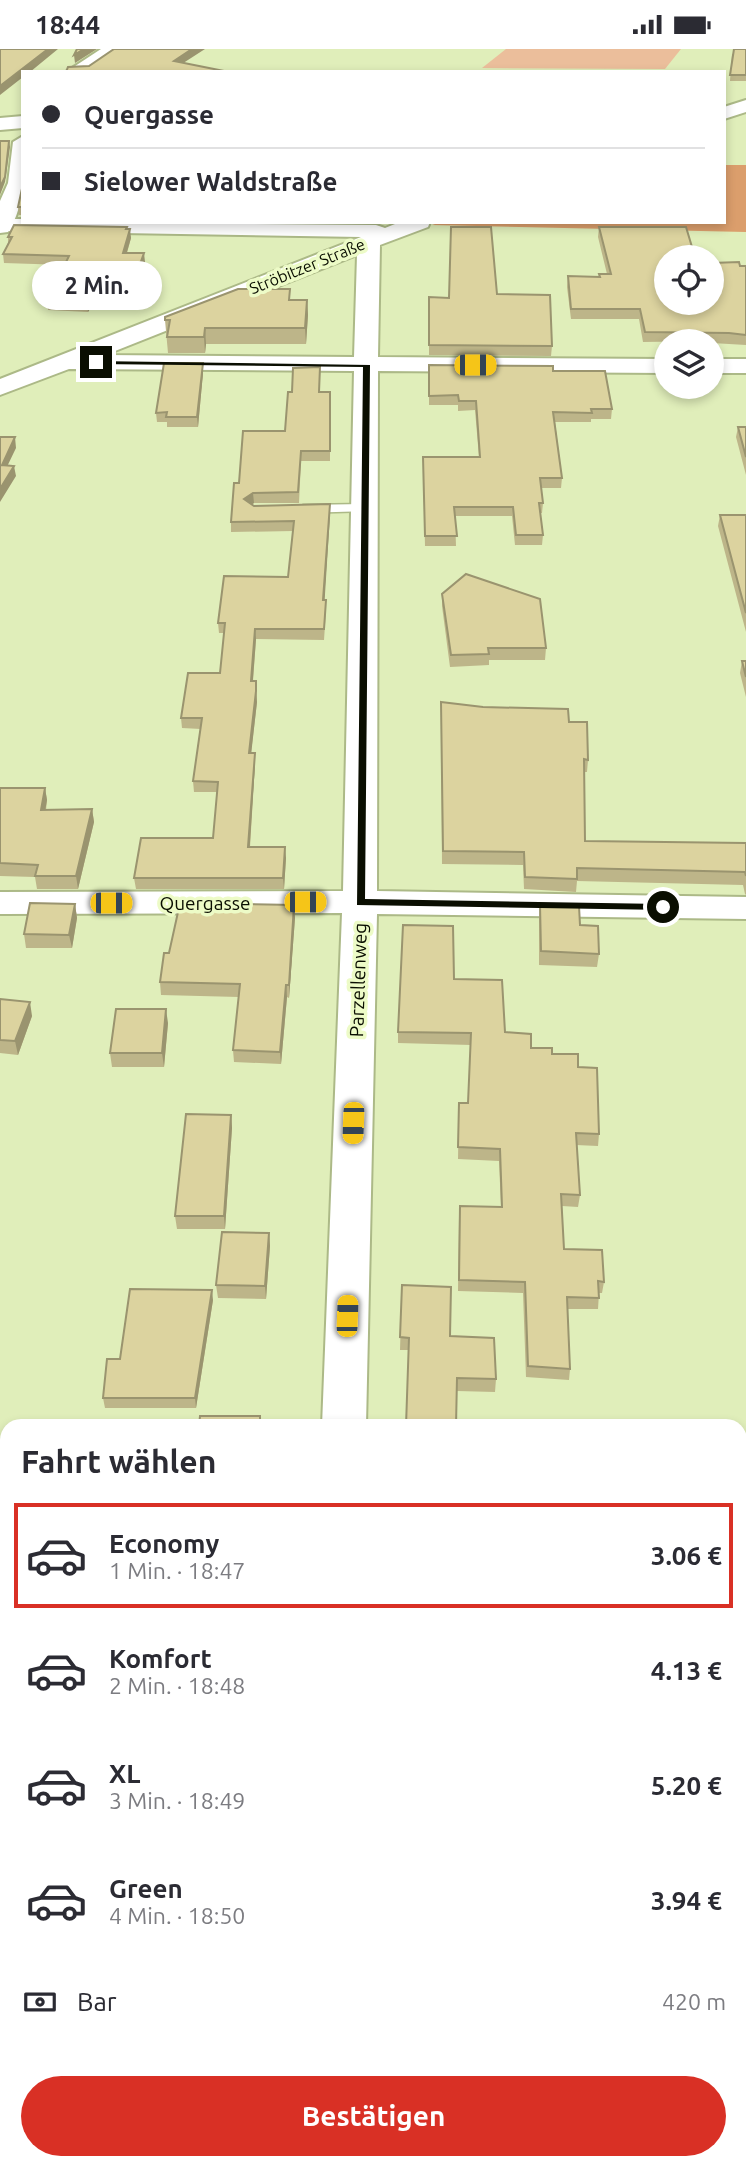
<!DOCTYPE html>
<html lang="de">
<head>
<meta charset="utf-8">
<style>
  :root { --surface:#fff; --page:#f7f7f7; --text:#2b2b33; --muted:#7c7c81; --line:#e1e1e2; --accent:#d93025 }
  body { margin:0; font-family:Ubuntu,sans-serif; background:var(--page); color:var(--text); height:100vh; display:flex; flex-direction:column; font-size:26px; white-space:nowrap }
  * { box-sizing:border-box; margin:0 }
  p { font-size:23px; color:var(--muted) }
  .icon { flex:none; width:38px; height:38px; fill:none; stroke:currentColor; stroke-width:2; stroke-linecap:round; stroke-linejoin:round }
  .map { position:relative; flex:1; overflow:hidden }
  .panel { position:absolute; left:0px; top:1370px; width:747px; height:751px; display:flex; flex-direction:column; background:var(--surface); border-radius:21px 21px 0 0; box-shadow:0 4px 10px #0003 }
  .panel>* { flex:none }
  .top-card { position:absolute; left:21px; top:21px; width:705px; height:154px; border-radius:0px; box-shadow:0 4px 10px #0003; display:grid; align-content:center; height:154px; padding:0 21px; background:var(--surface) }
  .fabs { position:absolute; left:654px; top:196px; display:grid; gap:14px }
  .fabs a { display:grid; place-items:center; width:70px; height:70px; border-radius:50%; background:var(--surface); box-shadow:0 4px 10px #0003; font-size:35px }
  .end { position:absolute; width:32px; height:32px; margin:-16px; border:9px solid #0a0e01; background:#fff; box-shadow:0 0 0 4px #fff }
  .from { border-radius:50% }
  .bubble { position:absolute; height:49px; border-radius:24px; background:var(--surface); box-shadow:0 4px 10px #0003; font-size:23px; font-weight:700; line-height:49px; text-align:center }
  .car { position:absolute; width:21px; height:42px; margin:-21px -10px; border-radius:9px; box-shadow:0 0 5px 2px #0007; background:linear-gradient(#f5c518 24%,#345 0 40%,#f5c518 0 76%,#345 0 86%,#f5c518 0) }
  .top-card b { display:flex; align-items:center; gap:24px; height:66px; font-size:26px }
  .top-card b+b { border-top:2px solid var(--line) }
  .top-card i { width:18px; height:18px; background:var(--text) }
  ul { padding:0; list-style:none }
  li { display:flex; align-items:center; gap:21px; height:105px; margin:0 14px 10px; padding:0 7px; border:4px solid transparent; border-radius:0px }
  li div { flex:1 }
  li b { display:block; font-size:26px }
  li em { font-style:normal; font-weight:700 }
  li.active { border-color:var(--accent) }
  li>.icon { width:63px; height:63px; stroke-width:1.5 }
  h2 { padding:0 21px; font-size:32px; line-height:84px }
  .pay { display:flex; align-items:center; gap:18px; height:77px; padding:0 21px; font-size:26px }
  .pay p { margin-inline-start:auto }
  .cta { display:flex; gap:14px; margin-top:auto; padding:14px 21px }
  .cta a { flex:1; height:80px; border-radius:42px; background:var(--accent); color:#fff; font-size:28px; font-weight:700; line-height:80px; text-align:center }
  .status { display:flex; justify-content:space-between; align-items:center; height:49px; padding:0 35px; background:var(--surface); direction:ltr }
  .status svg { height:19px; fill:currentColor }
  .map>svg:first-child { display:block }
</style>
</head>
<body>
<div class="status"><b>18:44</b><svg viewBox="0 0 49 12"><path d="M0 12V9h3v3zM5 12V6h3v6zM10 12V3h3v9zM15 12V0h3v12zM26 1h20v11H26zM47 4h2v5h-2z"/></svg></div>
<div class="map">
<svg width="746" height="2120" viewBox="0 0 746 2120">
  <rect width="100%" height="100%" fill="#e0eeba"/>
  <!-- green -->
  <path fill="#ebbe9b" d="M506 0H681L665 20 482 19Z"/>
  <!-- forest -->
  <path fill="#db9e6c" d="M725 116H746V183L432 176 441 173H724Z"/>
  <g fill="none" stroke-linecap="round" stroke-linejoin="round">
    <defs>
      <path id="lane" d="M364 455 369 456 371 459 369 462 303 464 296 460 303 456Z"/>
      <path id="street" d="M746 51V63L724 70V58Z
        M23 67V79L0 81V69Z
        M0 170H23V173L376 176 385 179 400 173H430L428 178 380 196 378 308 667 310V324L378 322 377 842 746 848V870L377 865 366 1377H322L342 864 0 865V843L343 842 354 322 69 320 0 346V330L361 188 0 182ZM357 206 354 308 105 306Z
        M712 310H746V324H712Z
        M292 2114H350L351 2120H291Z"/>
      <path id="secondary" d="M101 0H123L88 23H66Z
        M23 87C23 120 27 154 8 183L0 184V152L8 134 13 93Z"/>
    </defs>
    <!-- lane casing -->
    <use href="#lane" stroke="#acb987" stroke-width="3"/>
    <!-- street casing -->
    <use href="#street" stroke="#acb987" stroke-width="4"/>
    <!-- secondary casing -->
    <use href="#secondary" stroke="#acb987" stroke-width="4"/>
    <!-- lane -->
    <use href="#lane" fill="#fff" fill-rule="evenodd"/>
    <!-- street -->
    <use href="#street" fill="#fff" fill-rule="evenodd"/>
    <!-- secondary -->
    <use href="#secondary" fill="#fff" fill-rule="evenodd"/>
  </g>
  <!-- wall -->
  <path fill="#bdb589" d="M746 0V32H730L732 5Z
    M23 135V166H19L18 158Z
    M127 178 131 189 127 204 145 213 134 244 126 243 119 259 91 258 88 263 48 261 47 252 65 216 4 214 3 205 8 194V188Z
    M599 178 667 254 740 217H746V296L712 294V292L643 293 639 270H571L567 238 568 227 599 228V225H607L598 188Z
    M497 245 552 297 551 307 429 306V248L449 249Z
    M290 251H307L308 266 306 295H206L205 304H168L165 271Z
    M429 316 553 322 612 360 611 370H591V373H555L562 429 561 439H541L543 454 542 464H540L543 486 542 496H515L512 467H455L456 497H425L423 417 479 408 475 361 458 362V356H429Z
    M203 324 198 378H167V373H157L156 364Z
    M320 343H330V412H301L299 454H254L251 456 254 457 330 455 324 551 326 561 324 591 256 590 253 632H256L257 653 251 704H255V715L250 798 286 809 284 840H136L134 829 213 789 217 743H194L193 732 201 680 182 679 181 669 220 624 224 584H219L218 574 288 528 293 482 231 483V473L239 434Z
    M738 378H746V426L736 388Z
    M720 466 746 467V583L718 477Z
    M442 545 546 599 545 611H489V616L450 618 442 557Z
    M742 612H746V648L740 624Z
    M441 653 569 673 588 711 587 723H584L585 792 746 794V846L745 845 743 836 577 832 576 843 524 840 523 816 442 815Z
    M0 739H45L47 751 46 761 92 760 94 773 78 840H37L35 828 0 827Z
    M75 855 77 869 72 899H26L24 885Z
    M540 856 580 876 599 905 597 918 539 916V870Z
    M295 869 289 949 287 948 281 1015 234 1013 233 1001 239 948 161 946 160 933 169 904Z
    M454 930 505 983 531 999 552 1005 578 1018 599 1085 598 1097 576 1096 580 1146 578 1158 562 1157 564 1200 604 1233 602 1244H599L598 1260H567L570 1320 569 1331 526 1328 523 1244 458 1242 459 1168 501 1158 499 1112 458 1110 459 1054H468L471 996 398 994V983Z
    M0 950 32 967 18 1006 0 1004Z
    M168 974 164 1018H112L110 1004Z
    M231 1066 232 1079 225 1180H177L175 1167Z
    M269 1184 270 1197 266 1250 218 1249 216 1236Z
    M402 1236 450 1287 496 1330 495 1343 457 1342 408 1301H400Z
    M213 1251 196 1359H105L103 1349 120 1310Z
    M7 1898V2078H0V1920Z"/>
  <!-- shaded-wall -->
  <path fill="#9a946f" d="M48 0H58L30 23H23V28L0 46V37Z
    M84 0H97L75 14 74 6Z
    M192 0H205L174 20V12Z
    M9 92 10 98 5 133 0 146V138Z
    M130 180 131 189 124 213 123 204Z
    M144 204 145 213 134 244 133 235Z
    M125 234 126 243 119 259V250Z
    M90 248 91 258 88 263 87 254Z
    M307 251 308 266 306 295 305 279Z
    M205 279 206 295 205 304 204 288Z
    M203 314V324L198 378 197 368Z
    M15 388 16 399 3 426 2 416Z
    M14 417 16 427 0 453V440Z
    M253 444 254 454 245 460 244 450Z
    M330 455V466L324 561 323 551Z
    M255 580 256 590 252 642 251 632Z
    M256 642 257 653 250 715 249 704Z
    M255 704V715L249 809 248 798Z
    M45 739 47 751 43 774 41 761Z
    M92 760 94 773 78 840 76 827Z
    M285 798 286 809 284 840 283 829Z
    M75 855 77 869 72 899 69 886Z
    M294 856 295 869 289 949V936Z
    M286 936 287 948 281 1015 280 1003Z
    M30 953 32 967 18 1006 15 992Z
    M166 960 168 974 164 1018 162 1004Z
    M231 1066 232 1079 225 1180 224 1167Z
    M269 1184 270 1197 266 1250 265 1237Z
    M212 1241 213 1251 196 1359 195 1349Z"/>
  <!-- building -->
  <path fill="#dcd39f" stroke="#9a946f" stroke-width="2" d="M0 0H48L0 37Z
    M77 0H84L74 6Z
    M114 0H192L174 12 229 23H66L68 18 89 17Z
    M734 0H746V26H730Z
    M0 92H9L5 128 0 138Z
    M23 135V158H18Z
    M14 176 127 178 126 180H130L123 204H144L133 235 125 234 119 250 90 248 87 254 47 252 69 207 3 205 12 188H8Z
    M451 178H491L497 245 550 246 552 297 429 296V248L449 249Z
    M599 178H686L695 208H667V254H712V214L739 213 740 217H746V286L729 284 645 283 640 260H571L568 227 600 228 599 225H611Z
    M238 240H290L289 251H307L305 279H205L204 288H167L170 271H165V268Z
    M164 314H203L197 368H166L167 363 156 364Z
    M429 316 553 317V322H605L612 360H591L592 364 553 363 562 429H540L543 454H539L543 486H516L513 458H454L457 487H425L423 408H480L476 352H459L458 346 429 347Z
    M320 318 319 343H330V402H301L298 443 253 444 244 450 254 457 330 455 323 551H326L324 580H255L251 632H256V642L249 704H255L248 798H285L283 829H134L141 789H213L218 733 193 732 202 669H181L188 624H220L225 574H218L224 527 288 528 294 472 231 473 234 434H239L243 382H285L288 343H292L293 319Z
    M738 378H746V408Z
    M0 388H15L2 416 14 417 0 440Z
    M720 466H746V564Z
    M466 525 540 550 546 599H488L489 605 451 606 442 545Z
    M742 612H746V628Z
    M441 653 483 658 568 660 569 673H587L588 711 584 710 585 792 746 794V827L745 823 577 819V830L525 828 524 803 443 802Z
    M0 739H45L41 761 92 760 76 827H35L38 816 0 814Z
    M30 854 75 855 69 886 24 885Z
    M180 854 294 856 289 936H286L280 1003 233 1001 240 935 160 933 164 904H169Z
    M540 856 579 857 580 876 598 877 599 905 541 902Z
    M403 876 453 877 454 930 502 931 505 983 531 985V999H552V1005H578V1018L597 1019 599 1085 576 1084 580 1146 561 1145 564 1200 602 1201 604 1233 598 1232 599 1249 567 1248 570 1320 528 1317 525 1233 459 1231 460 1157 502 1158 500 1100 458 1098 459 1054H468L471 984 398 983Z
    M0 950 30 953 15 992 0 991Z
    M116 960H166L162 1004H110Z
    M186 1065 231 1066 224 1167H175Z
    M222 1183 269 1184 265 1237 216 1236Z
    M402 1236 451 1238 450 1287 494 1289 496 1330 457 1329 456 1377H406L409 1289 400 1288Z
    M130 1240 212 1241 195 1349H103L107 1310H120Z
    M200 1367H260V1377H199Z
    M3 1898H7V2071H0V1920Z
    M117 2114H187V2120H116Z
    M488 2114H569L570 2120H488Z"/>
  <!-- route -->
  <path fill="#0a0e01" d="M93 312 370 316 365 850 663 855 668 858 667 861 357 856 363 318 96 315Z"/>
  <g text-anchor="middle" stroke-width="7" stroke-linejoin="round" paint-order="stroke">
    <!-- far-street labels -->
    <g font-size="16" fill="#0a0e01" stroke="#edfbc7">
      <text transform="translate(307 217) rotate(-22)" y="6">Ströbitzer Straße</text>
    </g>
    <!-- street labels -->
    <g font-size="19" fill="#0a0e01" stroke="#edfbc7">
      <text x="205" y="861">Quergasse</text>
      <text transform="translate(358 931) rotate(-88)" y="7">Parzellenweg</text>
    </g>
  </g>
</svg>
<div class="fabs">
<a><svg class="icon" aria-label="locate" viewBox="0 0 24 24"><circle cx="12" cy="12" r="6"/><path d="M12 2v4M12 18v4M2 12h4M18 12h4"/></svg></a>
<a><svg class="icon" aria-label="layers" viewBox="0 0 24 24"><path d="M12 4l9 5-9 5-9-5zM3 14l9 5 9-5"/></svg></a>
</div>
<i class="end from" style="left:663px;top:858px"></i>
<i class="end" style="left:96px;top:313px"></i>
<div class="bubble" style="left:32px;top:212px;width:130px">2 Min.</div>
<i class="car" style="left:475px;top:316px;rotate:90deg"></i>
<i class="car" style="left:305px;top:853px;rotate:90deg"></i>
<i class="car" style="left:111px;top:854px;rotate:90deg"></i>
<i class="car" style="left:353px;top:1074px;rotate:182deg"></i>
<i class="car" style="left:347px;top:1267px;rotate:2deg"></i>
<div class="top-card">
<b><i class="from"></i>Quergasse</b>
<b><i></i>Sielower Waldstraße</b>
</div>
<section class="panel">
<h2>Fahrt wählen</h2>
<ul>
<li class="active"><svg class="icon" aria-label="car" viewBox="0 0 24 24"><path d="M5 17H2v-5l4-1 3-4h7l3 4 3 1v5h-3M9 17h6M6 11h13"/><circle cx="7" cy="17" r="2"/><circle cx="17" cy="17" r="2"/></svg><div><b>Economy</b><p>1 Min. · 18:47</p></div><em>3.06 €</em></li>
<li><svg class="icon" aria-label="car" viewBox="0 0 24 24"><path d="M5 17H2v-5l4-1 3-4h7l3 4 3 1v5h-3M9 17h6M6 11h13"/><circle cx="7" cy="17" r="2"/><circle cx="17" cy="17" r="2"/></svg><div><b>Komfort</b><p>2 Min. · 18:48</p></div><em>4.13 €</em></li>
<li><svg class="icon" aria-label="car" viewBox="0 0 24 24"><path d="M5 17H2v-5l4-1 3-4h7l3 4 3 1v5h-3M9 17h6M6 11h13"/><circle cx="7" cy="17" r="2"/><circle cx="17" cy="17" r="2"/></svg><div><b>XL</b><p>3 Min. · 18:49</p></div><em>5.20 €</em></li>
<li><svg class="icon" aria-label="car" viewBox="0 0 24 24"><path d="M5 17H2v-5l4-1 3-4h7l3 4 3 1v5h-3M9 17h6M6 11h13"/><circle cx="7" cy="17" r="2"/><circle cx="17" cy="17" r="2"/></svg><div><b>Green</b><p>4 Min. · 18:50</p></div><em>3.94 €</em></li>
</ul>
<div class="pay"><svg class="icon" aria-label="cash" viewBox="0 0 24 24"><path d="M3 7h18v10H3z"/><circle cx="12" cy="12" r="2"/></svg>Bar<p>420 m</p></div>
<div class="cta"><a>Bestätigen</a></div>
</section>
</div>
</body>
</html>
